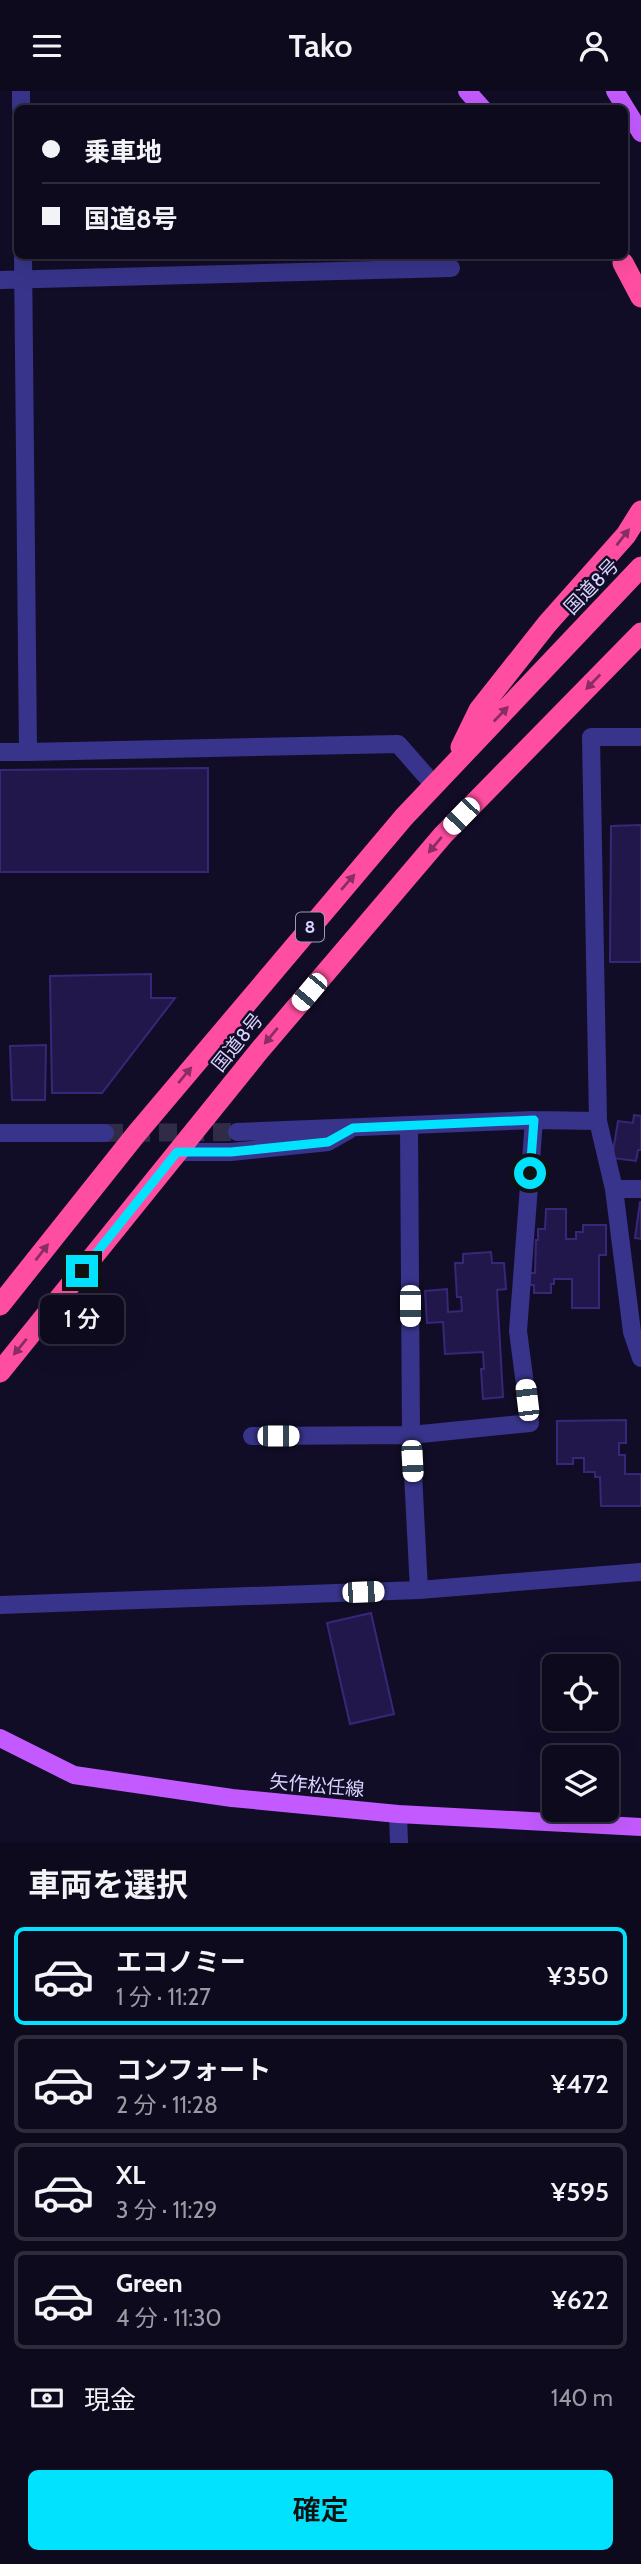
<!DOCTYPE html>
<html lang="ja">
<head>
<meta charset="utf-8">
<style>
  :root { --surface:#0e0a1d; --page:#1c182a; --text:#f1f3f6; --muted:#9b9aa4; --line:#2e2b3b; --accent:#00e2fe }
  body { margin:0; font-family:Cabin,"Noto Sans JP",sans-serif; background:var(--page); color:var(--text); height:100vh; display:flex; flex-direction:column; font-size:26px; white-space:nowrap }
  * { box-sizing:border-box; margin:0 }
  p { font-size:23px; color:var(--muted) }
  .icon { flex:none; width:38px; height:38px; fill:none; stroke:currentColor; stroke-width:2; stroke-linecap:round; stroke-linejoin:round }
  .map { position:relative; height:1752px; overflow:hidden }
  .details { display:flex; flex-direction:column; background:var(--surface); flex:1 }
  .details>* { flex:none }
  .guide { position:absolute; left:14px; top:14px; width:614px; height:154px; border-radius:10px; box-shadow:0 7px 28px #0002,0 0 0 2px var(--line); display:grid; align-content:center; height:154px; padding:0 28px; background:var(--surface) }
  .buttons { position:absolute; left:542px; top:1563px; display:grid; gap:14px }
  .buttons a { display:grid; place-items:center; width:77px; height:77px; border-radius:10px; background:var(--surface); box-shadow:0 7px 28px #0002,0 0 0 2px var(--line); font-size:35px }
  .end { position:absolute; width:32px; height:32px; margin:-16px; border:9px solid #00e2fe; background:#111; box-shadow:0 0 0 4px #111 }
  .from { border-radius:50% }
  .bubble { position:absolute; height:49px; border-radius:10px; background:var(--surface); box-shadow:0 7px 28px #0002,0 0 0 2px var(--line); font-size:23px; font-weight:600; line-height:49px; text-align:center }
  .car { position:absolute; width:21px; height:42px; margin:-21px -10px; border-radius:9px; box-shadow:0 0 5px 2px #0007; background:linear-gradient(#fff 24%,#345 0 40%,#fff 0 76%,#345 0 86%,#fff 0) }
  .guide b { display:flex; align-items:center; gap:24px; height:66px; font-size:26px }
  .guide b+b { border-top:2px solid var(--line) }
  .guide i { width:18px; height:18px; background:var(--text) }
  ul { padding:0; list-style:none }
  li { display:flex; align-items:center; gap:21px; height:98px; margin:0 14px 10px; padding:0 14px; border:4px solid var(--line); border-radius:10px }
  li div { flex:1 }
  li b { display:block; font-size:26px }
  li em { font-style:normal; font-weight:600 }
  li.current { border-color:var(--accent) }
  li>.icon { width:63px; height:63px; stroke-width:1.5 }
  h2 { padding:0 28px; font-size:32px; line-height:84px }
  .pay { display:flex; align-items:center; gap:18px; height:77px; padding:0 28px; font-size:26px }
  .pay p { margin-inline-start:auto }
  .button { display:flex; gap:14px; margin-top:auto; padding:14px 28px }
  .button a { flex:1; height:80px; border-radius:10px; background:var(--accent); color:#111; font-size:28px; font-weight:600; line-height:80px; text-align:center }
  header { display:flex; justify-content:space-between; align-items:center; height:91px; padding:0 28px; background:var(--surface); font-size:32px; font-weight:600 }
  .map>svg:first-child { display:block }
</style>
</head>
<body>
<header><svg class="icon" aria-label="menu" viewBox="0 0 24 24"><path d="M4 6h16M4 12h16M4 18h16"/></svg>Tako<svg class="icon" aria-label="person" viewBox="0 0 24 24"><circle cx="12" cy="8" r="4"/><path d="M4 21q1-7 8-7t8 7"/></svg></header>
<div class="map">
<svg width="641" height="1752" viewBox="0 0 641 1752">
  <rect width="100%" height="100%" fill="#120d27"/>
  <!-- building -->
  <path fill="#22174a" stroke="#382778" stroke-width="2" d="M208 677V781H0V679Z
    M641 734V871H610L611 735Z
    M151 883V907H175L102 1002H52L50 885Z
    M46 954 45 1009H12L10 955Z
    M634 1024 641 1025V1059H638L636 1070 612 1067 618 1030 633 1032Z
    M640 1111H641V1148L635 1147Z
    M546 1118H566V1148H576V1141H583V1134H606V1164H599V1217H572V1188H554V1193H551V1202H534V1194H530V1182H535L536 1149H538V1138H545Z
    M491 1161 492 1172H504L506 1198 497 1199 503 1306 483 1308 481 1278H484L483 1261 445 1263 443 1231 427 1232 425 1200 447 1198 448 1221 462 1220 461 1206H457L455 1172H463V1163Z
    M626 1329V1352H619V1364H625V1383H641V1415H601L600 1386H595V1381H584V1367H573V1373H557V1330Z
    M371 1522 394 1623 350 1633 327 1532Z"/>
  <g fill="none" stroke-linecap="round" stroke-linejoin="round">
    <!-- minor-tunnel -->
    <path stroke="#302b47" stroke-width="18" stroke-dasharray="18 9" stroke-linecap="butt" d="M105 1042 237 1041"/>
    <!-- minor -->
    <path stroke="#38348b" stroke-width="18" d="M21 0V18
      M0 189 451 177
      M641 646H591L598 1030 614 1098H641
      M0 661H28L23 164
      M28 661 398 653 434 694
      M409 1035 411 1344 419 1499
      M237 1041 534 1029 598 1030
      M0 1042H105
      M178 1061H231L328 1051 349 1039
      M614 1098 632 1241 641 1267
      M252 1345 411 1344 530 1332 518 1240 534 1029
      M0 1514 419 1499 641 1481
      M398 1723 399 1752"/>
    <!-- major -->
    <path stroke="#c35aff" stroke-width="18" d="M467 0 483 18
      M615 0 641 42
      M0 1647 74 1684 232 1707 398 1723 641 1736"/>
    <!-- highway -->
    <path stroke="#ff4ea1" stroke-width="21" d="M623 172 641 206
      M461 656 479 619 547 533 626 444 641 420
      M0 1214 137 1042 404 726 641 476
      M0 1281 259 960 443 744 641 542"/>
  </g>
  <!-- one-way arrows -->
  <defs><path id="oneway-solid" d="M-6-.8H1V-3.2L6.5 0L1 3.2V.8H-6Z" transform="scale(1.75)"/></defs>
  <g fill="#882e64">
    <use href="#oneway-solid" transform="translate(623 446) rotate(-52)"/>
    <use href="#oneway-solid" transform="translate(593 591) rotate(134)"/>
    <use href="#oneway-solid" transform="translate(501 623) rotate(-46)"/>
    <use href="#oneway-solid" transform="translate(435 754) rotate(130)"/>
    <use href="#oneway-solid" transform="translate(348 791) rotate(-49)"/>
    <use href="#oneway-solid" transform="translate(271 945) rotate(130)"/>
    <use href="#oneway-solid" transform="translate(185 984) rotate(-50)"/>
    <use href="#oneway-solid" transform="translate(42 1161) rotate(-52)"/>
    <use href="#oneway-solid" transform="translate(20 1256) rotate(129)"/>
  </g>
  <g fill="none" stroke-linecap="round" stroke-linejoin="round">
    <!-- route -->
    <path stroke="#00e2fe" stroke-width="9" d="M82 1180 177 1061H231L328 1051 353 1037 534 1029 530 1082"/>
  </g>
  <g text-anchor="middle" stroke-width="5" stroke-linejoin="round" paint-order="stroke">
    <!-- shield labels -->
    <rect fill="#120d27" stroke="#9d98be" stroke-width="2" x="296" y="821.5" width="28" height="29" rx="5"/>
    <g font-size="18" font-weight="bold" fill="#d9d3ff">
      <text x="310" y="842">8</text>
    </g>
    <!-- street labels -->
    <g font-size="19" fill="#d9d3ff" stroke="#120d27">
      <text transform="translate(591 495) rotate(-46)" y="7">国道8号</text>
      <text transform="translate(237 951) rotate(-51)" y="7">国道8号</text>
      <text transform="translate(317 1694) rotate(5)" y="7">矢作松任線</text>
    </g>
  </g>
</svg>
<div class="buttons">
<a><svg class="icon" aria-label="locate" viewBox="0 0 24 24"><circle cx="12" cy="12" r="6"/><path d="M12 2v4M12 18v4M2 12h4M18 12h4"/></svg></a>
<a><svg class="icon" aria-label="layers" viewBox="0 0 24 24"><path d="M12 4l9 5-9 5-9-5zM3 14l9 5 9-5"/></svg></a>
</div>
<i class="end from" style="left:530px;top:1082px"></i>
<i class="end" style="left:82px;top:1180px"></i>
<div class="bubble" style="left:40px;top:1204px;width:84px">1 分</div>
<i class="car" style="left:461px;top:725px;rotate:224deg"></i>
<i class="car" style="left:309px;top:901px;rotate:220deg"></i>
<i class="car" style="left:410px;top:1215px;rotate:180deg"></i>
<i class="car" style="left:527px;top:1309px;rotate:353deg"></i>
<i class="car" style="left:278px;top:1345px;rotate:90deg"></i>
<i class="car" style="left:412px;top:1370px;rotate:177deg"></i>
<i class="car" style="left:363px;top:1501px;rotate:88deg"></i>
<div class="guide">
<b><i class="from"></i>乗車地</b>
<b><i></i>国道8号</b>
</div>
</div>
<section class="details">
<h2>車両を選択</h2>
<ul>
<li class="current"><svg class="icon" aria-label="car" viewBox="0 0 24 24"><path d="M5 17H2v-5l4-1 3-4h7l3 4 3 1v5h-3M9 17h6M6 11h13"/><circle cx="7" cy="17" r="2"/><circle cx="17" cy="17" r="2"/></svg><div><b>エコノミー</b><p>1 分 · 11:27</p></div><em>¥350</em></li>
<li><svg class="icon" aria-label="car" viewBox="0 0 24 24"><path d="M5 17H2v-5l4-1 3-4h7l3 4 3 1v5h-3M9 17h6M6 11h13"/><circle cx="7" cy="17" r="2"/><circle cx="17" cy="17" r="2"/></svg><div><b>コンフォート</b><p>2 分 · 11:28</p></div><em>¥472</em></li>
<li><svg class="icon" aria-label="car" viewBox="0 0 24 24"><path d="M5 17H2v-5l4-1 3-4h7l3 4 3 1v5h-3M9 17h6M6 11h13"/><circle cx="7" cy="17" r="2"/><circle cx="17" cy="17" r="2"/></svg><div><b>XL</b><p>3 分 · 11:29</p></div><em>¥595</em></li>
<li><svg class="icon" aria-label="car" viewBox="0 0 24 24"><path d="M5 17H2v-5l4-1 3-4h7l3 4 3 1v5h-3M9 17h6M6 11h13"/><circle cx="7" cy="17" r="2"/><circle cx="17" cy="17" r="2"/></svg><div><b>Green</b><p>4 分 · 11:30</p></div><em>¥622</em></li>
</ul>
<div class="pay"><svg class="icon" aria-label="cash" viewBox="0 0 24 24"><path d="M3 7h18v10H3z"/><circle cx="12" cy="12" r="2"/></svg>現金<p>140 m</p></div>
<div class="button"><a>確定</a></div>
</section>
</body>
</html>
